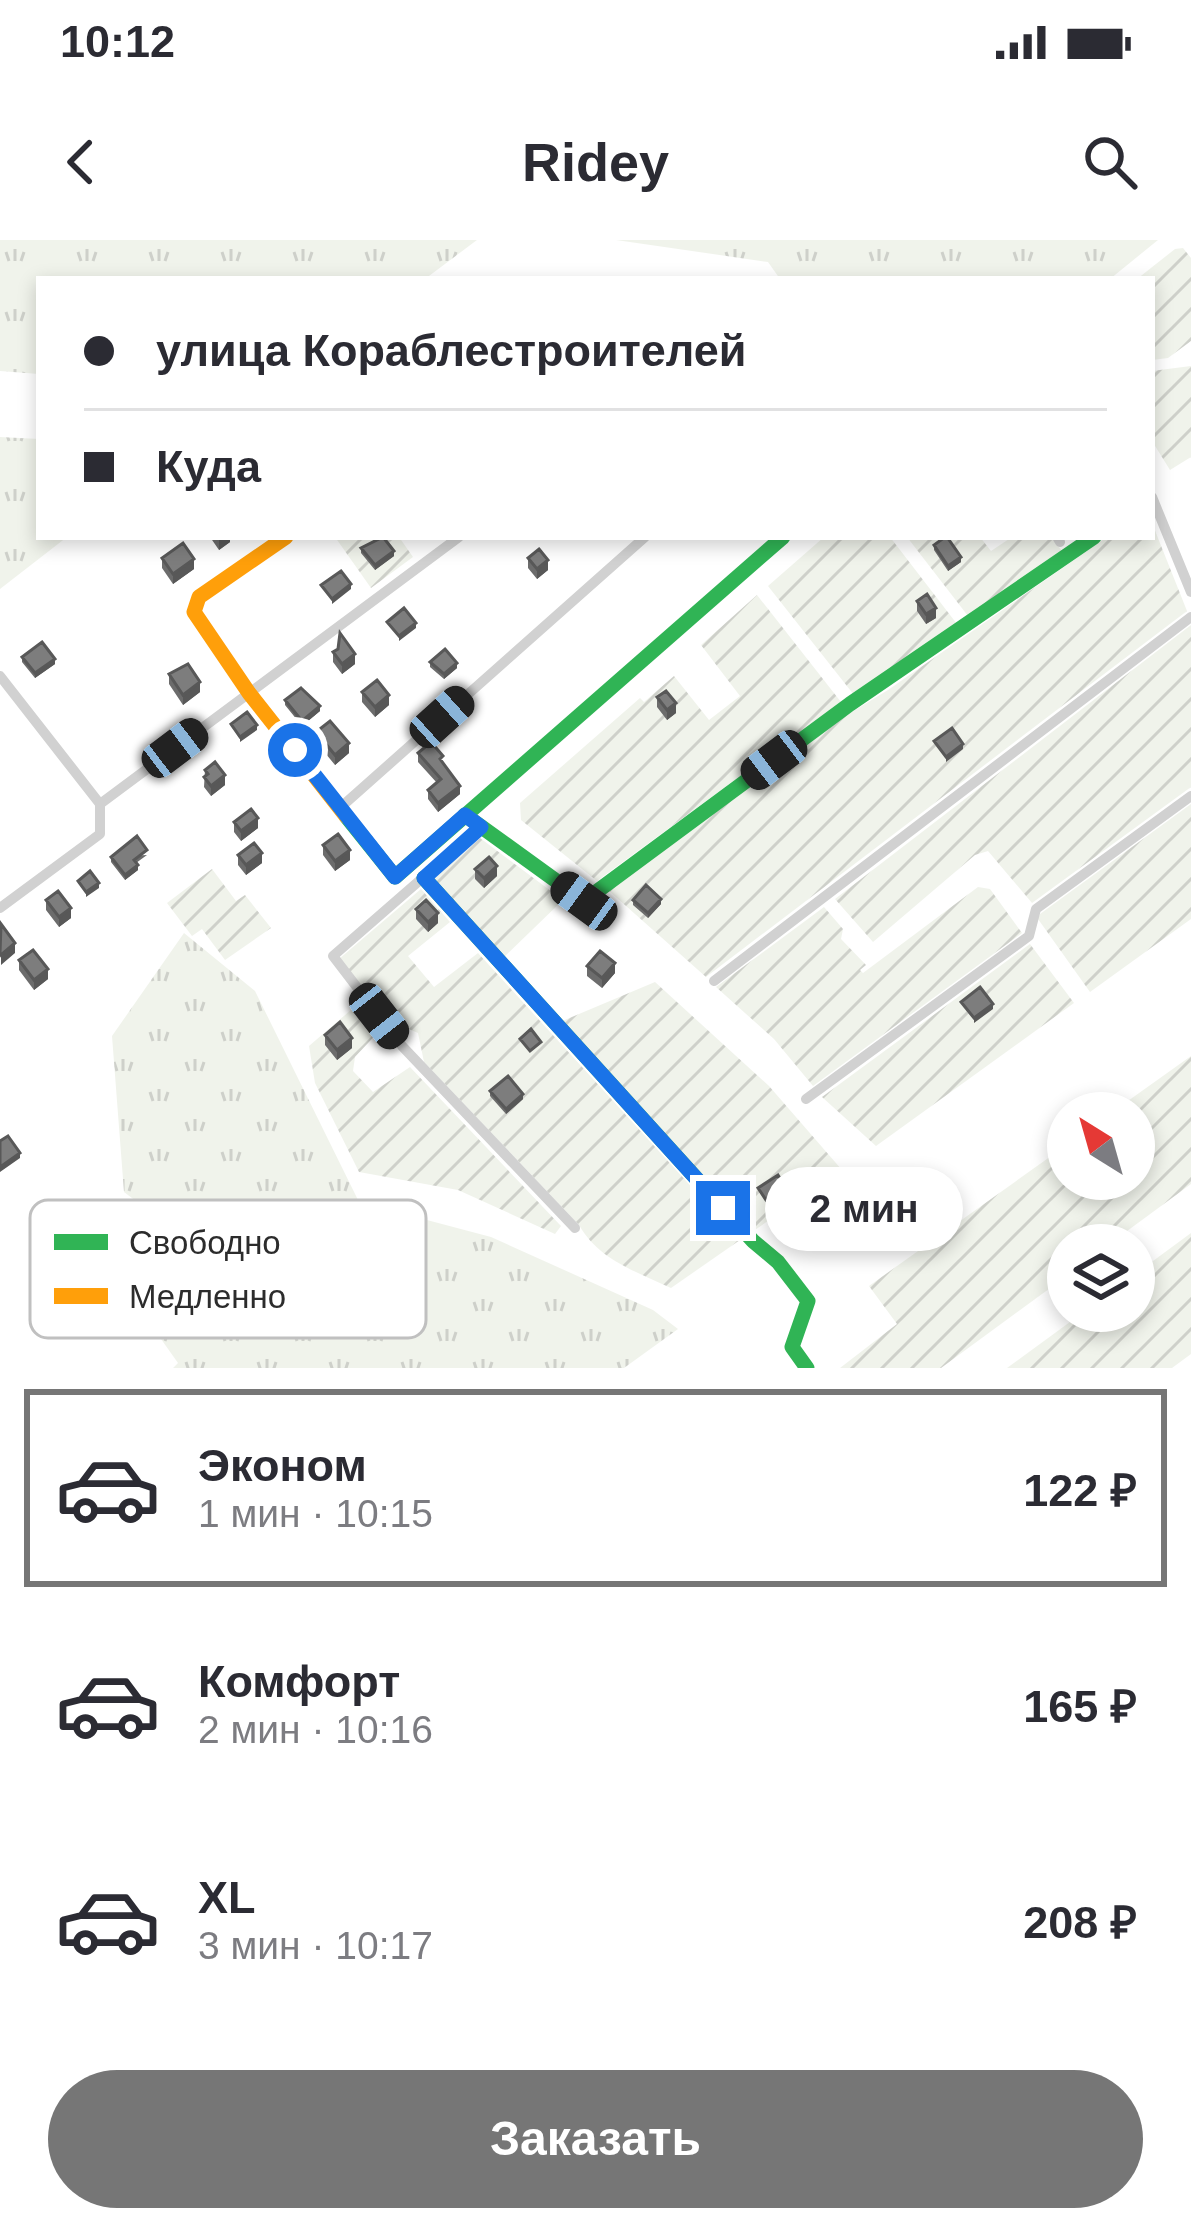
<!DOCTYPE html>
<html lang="ru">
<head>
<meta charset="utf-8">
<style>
  :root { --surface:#fff; --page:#f7f7f7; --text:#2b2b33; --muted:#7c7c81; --line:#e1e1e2; --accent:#767676 }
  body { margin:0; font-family:Helvetica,sans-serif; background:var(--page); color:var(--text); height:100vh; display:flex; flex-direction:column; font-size:45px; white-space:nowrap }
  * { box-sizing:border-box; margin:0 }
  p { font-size:39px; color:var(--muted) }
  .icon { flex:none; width:66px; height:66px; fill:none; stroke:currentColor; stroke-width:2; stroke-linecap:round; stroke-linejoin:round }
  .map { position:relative; height:1128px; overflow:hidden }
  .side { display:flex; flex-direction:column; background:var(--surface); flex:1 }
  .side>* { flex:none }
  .guide { position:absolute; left:36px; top:36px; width:1119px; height:264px; border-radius:0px; box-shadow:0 6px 18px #0003; display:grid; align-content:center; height:264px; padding:0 48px; background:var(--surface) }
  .needle { width:78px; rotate:323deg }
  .controls { position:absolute; left:1047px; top:852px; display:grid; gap:24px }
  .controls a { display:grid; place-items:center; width:108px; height:108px; border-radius:50%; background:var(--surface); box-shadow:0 6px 18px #0003; font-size:60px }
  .end { position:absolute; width:54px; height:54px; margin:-27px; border:15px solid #1a73e8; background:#fff; box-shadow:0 0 0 6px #fff }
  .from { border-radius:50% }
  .bubble { position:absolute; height:84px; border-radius:42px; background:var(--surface); box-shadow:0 6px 18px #0003; font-size:39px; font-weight:600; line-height:84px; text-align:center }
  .car { position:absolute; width:36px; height:72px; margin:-36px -18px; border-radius:15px; box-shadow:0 0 9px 3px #0007; background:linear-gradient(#222 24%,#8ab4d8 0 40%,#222 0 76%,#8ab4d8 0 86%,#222 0) }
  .guide b { display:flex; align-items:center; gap:42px; height:114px; font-size:45px }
  .guide b+b { border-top:3px solid var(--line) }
  .guide i { width:30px; height:30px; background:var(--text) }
  ul { padding:21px 0 0; list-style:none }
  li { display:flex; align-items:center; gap:36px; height:198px; margin:0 24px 18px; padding:0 24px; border:6px solid transparent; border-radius:0px }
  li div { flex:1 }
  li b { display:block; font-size:45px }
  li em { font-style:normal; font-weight:600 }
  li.current { border-color:var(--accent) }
  li>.icon { width:108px; height:108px; stroke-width:1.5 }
  .primary-button { display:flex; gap:24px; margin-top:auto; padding:24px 48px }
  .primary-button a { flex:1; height:138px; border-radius:72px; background:var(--accent); color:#fff; font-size:48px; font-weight:600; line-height:138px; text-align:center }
  .status { display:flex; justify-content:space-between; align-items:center; height:84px; padding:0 60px; background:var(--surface); direction:ltr }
  .status svg { height:33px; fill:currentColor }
  header { display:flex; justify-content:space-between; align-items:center; height:156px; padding:0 48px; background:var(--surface); font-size:54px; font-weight:600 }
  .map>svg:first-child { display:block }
</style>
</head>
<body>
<div class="status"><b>10:12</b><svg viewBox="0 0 49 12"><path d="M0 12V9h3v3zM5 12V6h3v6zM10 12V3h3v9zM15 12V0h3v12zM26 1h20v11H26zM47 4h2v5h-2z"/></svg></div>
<header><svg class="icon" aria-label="back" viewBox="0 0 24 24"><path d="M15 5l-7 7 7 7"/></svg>Ridey<svg class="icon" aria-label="search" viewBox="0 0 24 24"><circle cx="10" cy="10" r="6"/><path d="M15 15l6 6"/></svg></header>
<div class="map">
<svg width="1191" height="1128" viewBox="0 0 1191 1128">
  <defs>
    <pattern id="grass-tufts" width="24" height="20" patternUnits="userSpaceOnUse" patternTransform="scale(3)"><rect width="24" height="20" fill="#f0f3eb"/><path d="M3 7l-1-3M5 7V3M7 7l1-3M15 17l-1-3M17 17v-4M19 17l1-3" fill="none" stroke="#ced0ca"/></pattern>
    <pattern id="garden-furrows" width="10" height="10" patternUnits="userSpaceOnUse" patternTransform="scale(3)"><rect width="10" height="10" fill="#f0f3eb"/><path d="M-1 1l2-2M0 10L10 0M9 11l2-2" fill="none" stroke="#ced0ca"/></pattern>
  </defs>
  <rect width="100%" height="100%" fill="#fff"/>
  <!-- grass -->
  <path fill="url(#grass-tufts)" d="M0 0H477L425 39H39V134L0 131Z
    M616 0H1158L1110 39H780L768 22Z
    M0 197 39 199V297H67L0 349Z
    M184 693 255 751 359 962 491 997 653 1070 678 1089 624 1128H173L178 1123 161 1099 235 1036 124 952 112 796Z"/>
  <!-- garden -->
  <path fill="url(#garden-furrows)" d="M1183 8 1191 18V101L1168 118 1152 120V39H1137L1175 9Z
    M1191 126V217L1170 230 1152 201V131Z
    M1152 283 1187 371 706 737 608 650 837 481 888 450 1107 297H1152Z
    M335 297H399L413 317 371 348Z
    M824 297H890L957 384 854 455 768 346Z
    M907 297H980L991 311 1012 297H1051L1062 311 968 376Z
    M757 355 841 462 597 641 521 580 520 563 640 458 644 462 674 436 709 480 740 456 701 405Z
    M1191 385V547L1032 663 988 611 975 615 873 702 835 659Z
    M1191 564V679L1090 752 1038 679 1040 674Z
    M480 598 563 660 502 719 432 640Z
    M212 629 236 661 245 655 271 688 225 720 202 689 192 696 167 663Z
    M978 647 990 649 1022 693 813 846 774 799 716 747 824 667 843 689 841 699 866 725 860 730 863 733Z
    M421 649 450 682 408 716 434 747 478 713 740 1000 671 1048C635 1031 599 1020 579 985L424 822 418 793 392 782 339 719Z
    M1030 704 1074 763 876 906 822 857Z
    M655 742 769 846 842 930 752 992 560 782Z
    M359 763 381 789 355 817 353 831 373 852 410 827 561 986 555 994 458 950 359 932 315 843 309 806Z
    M1191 816V944L1108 1005H1068V1035L941 1128H840L897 1084 869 1046 1068 904V939H1134V873H1111Z
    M1191 993V1114L1172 1128H1007L1085 1071H1134V1035Z"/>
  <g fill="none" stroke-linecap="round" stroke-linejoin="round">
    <!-- street -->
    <path stroke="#d1d1d1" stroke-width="10" d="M1152 257 1191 352
      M1057 297 1060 302
      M0 436 100 564V594L0 668
      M100 564 459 297
      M341 567 645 297
      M481 587 333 716 402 806 575 988
      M714 741 1191 377
      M806 859 1029 696 1036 669 1191 556"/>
    <!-- fast -->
    <path stroke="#30b455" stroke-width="15" d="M465 575 584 661 850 464 1094 297
      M346 576 395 637 783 297
      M424 638 753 1001 778 1022 808 1061 792 1107 807 1128"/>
    <!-- slow -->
    <path stroke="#ff9f0a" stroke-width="15" d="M286 297 199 357 194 372 249 453 346 576"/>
  </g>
  <!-- wall -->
  <path fill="#6c6c6c" d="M210 297H230V302L219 310Z
    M934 305 961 322 948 331 934 310Z
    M361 308 394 316 375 330 361 313Z
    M162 318 194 329 173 344 162 328Z
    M528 318 548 330 537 339 528 328Z
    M917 361 936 378 926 384 917 371Z
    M333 412 355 424 342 434 333 422Z
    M22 417 55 424 35 438 22 422Z
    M430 422 457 428 444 439 430 427Z
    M169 434 200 452 183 465 169 444Z
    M362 452 389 465 375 477 362 462Z
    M657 457 676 473 667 480 657 467Z
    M285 460 320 471 302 486 285 465Z
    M316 492 349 513 335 525 316 502Z
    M418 513 443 523 460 554 438 572 428 559V550L437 543 418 522Z
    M205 530 225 545 211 556 204 547Z
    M234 582 258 588 241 601 234 592Z
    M323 605 350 620 335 631 323 615Z
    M147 615 136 623 138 630 125 640 111 622V617Z
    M238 615 262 623 246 635 238 625Z
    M475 629 497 636 484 648 475 639Z
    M46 660 71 678 59 687 46 670Z
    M633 660 661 664 648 678 633 665Z
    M416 669 438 683 428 692 416 679Z
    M19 720 48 739 34 750 19 730Z
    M587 726 615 733 602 748 587 736Z
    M325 795 352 808 337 820 325 805Z
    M490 851 523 859 506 874 490 856Z"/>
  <!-- shaded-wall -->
  <path fill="#585858" d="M223 297H230V302L219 310V300Z
    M394 311V316L375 330V325Z
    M961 317V322L948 331V326Z
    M194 319V329L173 344V334Z
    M548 320V330L537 339V329Z
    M351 344V349L332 364V359Z
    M936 368V378L926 384V374Z
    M416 383V388L399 401V396Z
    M355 414V424L342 434V424Z
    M55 419V424L35 438V433Z
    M457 423V428L444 439V434Z
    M200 442V452L183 465V455Z
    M389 455V465L375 477V467Z
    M676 463V473L667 480V470Z
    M320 466V471L302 486V481Z
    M257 485V490L240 502V497Z
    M349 503V513L335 525V515Z
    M963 504V509L946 522V517Z
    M225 535V545L211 556V546Z
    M460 546V554L438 572V563Z
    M258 578V588L241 601V591Z
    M350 610V620L335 631V621Z
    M262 613V623L246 635V625Z
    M138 625V630L125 640V635Z
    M497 626V636L484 648V638Z
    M99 643V648L86 657V652Z
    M661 659V664L648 678V673Z
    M71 668V678L59 687V677Z
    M438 673V683L428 692V682Z
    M15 703V713L1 725V715Z
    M615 723V733L602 748V738Z
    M48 729V739L34 750V740Z
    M993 764V769L974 783V778Z
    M352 798V808L337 820V810Z
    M523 854V859L506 874V869Z
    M20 913V918L0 932V927Z
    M785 946V951L766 965V960Z"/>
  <!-- building -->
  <path fill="#7d7d7d" stroke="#585858" stroke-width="3" d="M383 297 394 311 375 325 361 308Z
    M945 297H947L961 317 948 326 934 305Z
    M183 303 194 319 173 334 162 318Z
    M539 309 548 320 537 329 528 318Z
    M341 331 351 344 332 359 321 345Z
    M927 354 936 368 926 374 917 361Z
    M404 368 416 383 399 396 387 382Z
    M340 393 355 414 342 424 333 412 338 409Z
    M42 402 55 419 35 433 22 417Z
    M445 409 457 423 444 434 430 422Z
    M188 424 200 442 183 455 169 434Z
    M377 440 389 455 375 467 362 452Z
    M301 448 320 466 302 481 285 460Z
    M666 451 676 463 667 470 657 457Z
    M247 472 257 485 240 497 231 484Z
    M330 481 349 503 335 515 316 492Z
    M952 488 963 504 946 517 934 501Z
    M431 502 443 516 440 519 460 546 438 563 428 550 441 539 418 513Z
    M215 522 225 535 211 546 204 537 208 534 205 530Z
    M251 569 258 578 241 591 234 582Z
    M338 594 350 610 335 621 323 605Z
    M137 596 147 610 134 620 138 625 125 635 111 617Z
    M254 603 262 613 246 625 238 615Z
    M489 617 497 626 484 638 475 629Z
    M90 631 99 643 86 652 78 641Z
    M646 645 661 659 648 673 633 660Z
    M58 651 71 668 59 677 46 660Z
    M426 660 438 673 428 682 416 669Z
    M1 684 15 703 1 715 0 713Z
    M33 710 48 729 34 740 19 720Z
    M600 711 615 723 602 738 587 726Z
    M980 747 993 764 974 778 961 762Z
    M340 782 352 798 337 810 325 795Z
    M531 789 541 802 530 811 520 799Z
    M508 836 523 854 506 869 490 851Z
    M8 896 20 913 0 927V901Z
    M778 935 785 946 766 960 758 948Z"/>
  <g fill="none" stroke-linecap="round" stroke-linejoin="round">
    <!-- route -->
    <path stroke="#1a73e8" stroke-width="15" d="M295 510 395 637 465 575 481 587 424 638 723 968"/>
  </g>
  <!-- legend -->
  <rect x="30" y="960" width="396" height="138" rx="18" fill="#fff" stroke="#c0c0c0" stroke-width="3"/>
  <rect x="54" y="994" width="54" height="16" fill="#30b455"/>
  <rect x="54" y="1048" width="54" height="16" fill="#ff9f0a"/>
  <g font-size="33" fill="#2c2c2c">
    <text x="129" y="1014">Свободно</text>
    <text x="129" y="1068">Медленно</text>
  </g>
</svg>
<div class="controls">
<a><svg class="needle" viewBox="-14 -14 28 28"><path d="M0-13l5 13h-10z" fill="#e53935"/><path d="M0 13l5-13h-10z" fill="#7c7c81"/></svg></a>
<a><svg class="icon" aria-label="layers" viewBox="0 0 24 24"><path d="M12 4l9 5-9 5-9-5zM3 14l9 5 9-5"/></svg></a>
</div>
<i class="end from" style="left:295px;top:510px"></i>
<i class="end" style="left:723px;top:968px"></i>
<div class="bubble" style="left:765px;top:927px;width:198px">2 мин</div>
<i class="car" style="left:442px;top:477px;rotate:48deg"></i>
<i class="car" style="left:175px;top:508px;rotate:53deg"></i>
<i class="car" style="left:774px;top:520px;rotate:233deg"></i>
<i class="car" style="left:584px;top:661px;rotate:306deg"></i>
<i class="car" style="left:379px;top:776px;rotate:142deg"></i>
<div class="guide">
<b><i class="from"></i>улица Кораблестроителей</b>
<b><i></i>Куда</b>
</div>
</div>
<section class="side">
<ul>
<li class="current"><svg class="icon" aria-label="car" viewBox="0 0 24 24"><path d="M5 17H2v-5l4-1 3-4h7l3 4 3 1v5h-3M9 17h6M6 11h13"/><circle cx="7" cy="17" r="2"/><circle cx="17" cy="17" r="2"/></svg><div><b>Эконом</b><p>1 мин · 10:15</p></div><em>122 ₽</em></li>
<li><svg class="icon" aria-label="car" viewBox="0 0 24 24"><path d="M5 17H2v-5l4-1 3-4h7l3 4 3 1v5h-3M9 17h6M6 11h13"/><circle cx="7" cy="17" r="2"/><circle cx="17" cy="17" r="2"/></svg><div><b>Комфорт</b><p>2 мин · 10:16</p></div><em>165 ₽</em></li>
<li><svg class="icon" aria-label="car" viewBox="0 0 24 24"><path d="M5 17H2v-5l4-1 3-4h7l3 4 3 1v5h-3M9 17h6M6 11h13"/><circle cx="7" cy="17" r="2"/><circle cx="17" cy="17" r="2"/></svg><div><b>XL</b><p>3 мин · 10:17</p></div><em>208 ₽</em></li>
</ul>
<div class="primary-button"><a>Заказать</a></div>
</section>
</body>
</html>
